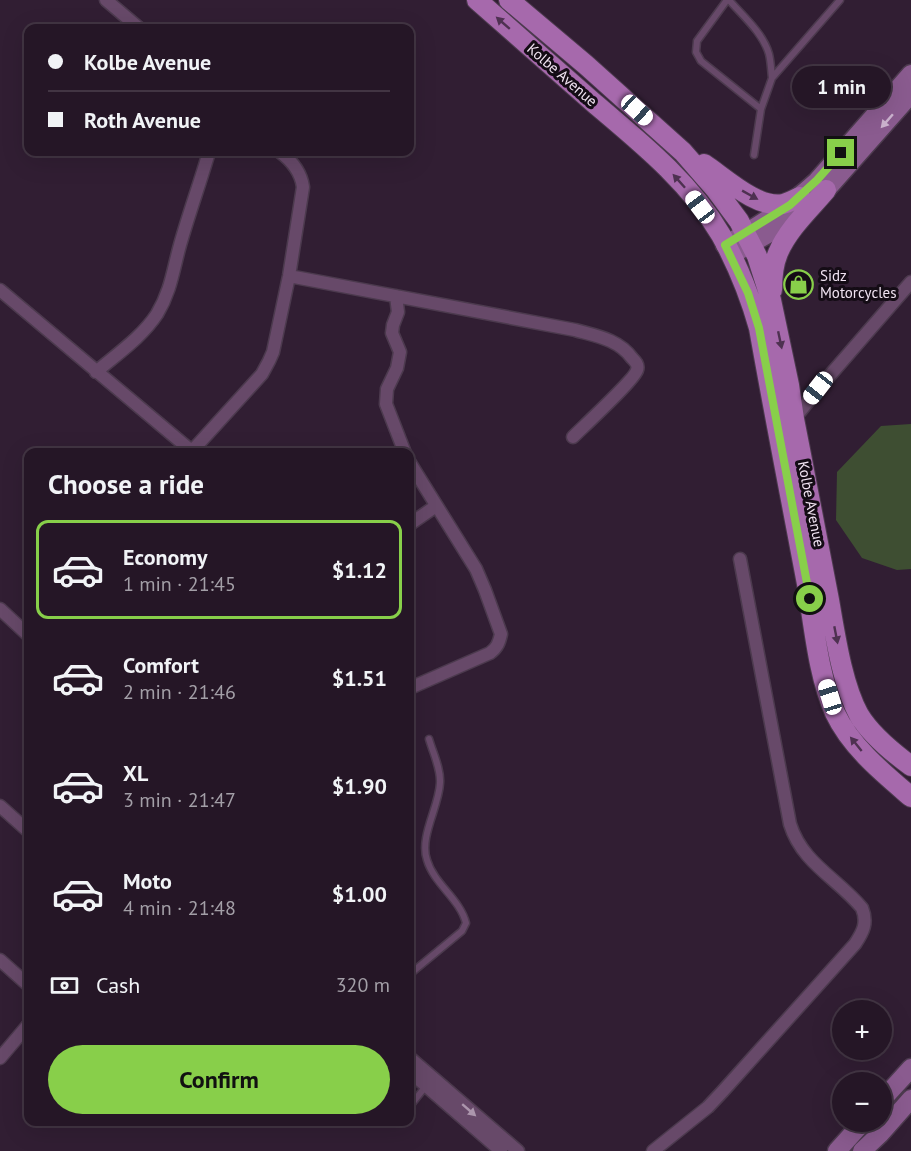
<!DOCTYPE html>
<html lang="en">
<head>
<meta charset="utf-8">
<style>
  :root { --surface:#251626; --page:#2d1f2e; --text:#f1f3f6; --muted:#a39fa7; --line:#423543; --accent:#88cf4a }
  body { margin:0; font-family:"PT Sans",sans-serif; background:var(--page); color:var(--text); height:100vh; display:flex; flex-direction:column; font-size:22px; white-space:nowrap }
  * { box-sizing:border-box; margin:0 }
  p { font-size:20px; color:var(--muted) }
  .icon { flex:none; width:33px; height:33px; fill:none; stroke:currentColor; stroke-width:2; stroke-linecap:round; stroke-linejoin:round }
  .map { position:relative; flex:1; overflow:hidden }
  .panel { position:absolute; left:24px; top:448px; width:390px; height:678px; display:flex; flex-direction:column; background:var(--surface); border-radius:12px; box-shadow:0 6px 24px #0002,0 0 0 2px var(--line) }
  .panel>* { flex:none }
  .guide { position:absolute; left:24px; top:24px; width:390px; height:132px; border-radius:12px; box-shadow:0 6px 24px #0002,0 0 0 2px var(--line); display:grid; align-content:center; height:132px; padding:0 24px; background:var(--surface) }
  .buttons { position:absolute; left:832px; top:1000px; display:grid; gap:12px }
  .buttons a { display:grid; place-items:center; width:60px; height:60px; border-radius:50%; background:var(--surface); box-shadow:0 6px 24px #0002,0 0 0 2px var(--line); font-size:30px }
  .end { position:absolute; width:27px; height:27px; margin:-14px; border:8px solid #88cf4a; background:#111; box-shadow:0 0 0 3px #111 }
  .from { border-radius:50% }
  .bubble { position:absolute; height:42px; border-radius:21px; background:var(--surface); box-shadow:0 6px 24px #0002,0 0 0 2px var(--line); font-size:20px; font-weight:800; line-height:42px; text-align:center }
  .car { position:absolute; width:18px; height:36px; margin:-18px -9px; border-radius:8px; box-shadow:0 0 4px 2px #0007; background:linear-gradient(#fff 24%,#345 0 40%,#fff 0 76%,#345 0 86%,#fff 0) }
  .guide b { display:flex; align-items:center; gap:21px; height:57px; font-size:22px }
  .guide b+b { border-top:2px solid var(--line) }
  .guide i { width:15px; height:15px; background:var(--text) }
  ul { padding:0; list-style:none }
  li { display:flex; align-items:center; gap:18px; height:99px; margin:0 12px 9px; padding:0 12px; border:3px solid transparent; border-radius:12px }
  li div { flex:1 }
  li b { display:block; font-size:22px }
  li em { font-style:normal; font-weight:800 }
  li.active { border-color:var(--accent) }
  li>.icon { width:54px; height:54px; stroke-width:1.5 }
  h2 { padding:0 24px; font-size:27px; line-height:72px }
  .pay { display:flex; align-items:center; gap:15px; height:66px; padding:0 24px; font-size:22px }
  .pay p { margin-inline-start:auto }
  .action { display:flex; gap:12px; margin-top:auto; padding:12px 24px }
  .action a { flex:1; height:69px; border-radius:36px; background:var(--accent); color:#111; font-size:24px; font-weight:800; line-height:69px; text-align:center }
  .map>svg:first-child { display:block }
</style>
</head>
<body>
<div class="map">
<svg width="911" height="1151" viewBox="0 0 911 1151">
  <rect width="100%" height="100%" fill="#311e33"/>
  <!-- green -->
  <path fill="#3e4e32" d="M911 424V569L897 570 862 558 836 520 837 472 881 426Z"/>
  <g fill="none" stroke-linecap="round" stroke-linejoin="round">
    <defs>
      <path id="lane" d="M727 0 697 41 696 52 701 61 761 109
        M729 0C743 16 763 33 769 54 771 62 771 70 772 78
        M754 155 761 109 772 78 840 0
        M410 974 462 931 466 923C460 899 434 884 427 860 419 837 439 807 440 783 441 769 433 753 429 739
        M410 1106 426 1086"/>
      <path id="street" d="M106 0 139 28
        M289 276 575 330C596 336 618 339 632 358 635 361 639 365 637 370 635 379 583 427 573 437
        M0 290 194 453
        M396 296 398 312 393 325 392 333 400 352 397 368 387 389 386 404 405 453
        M96 372C117 354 142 337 157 314 171 291 173 270 180 245 189 213 200 183 209 152
        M794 419 818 389 911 282
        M192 451 262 374 269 361 273 352 289 276 303 187C301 172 292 161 280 152
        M410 463 476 569 485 590 501 634C499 643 497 648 490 653L410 688
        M410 524 436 506
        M0 609 28 635
        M0 806 28 831
        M0 960 28 985
        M0 1058 28 1025
        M410 1058 518 1151
        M410 1072 501 1151
        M653 1151 708 1107 723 1091 855 944C863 932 868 923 862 908 837 878 802 863 790 824L740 559"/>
      <path id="secondary" d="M725 245C759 226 789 207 817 181L911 74
        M740 250 789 222 811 204 826 190 911 94
        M882 1100 911 1068
        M837 1151 863 1122
        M862 1151 880 1134 911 1099"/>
      <path id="primary" d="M477 0C516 34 555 69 594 103 640 142 690 182 721 235 737 264 750 296 759 328 774 413 791 499 807 584 814 625 818 675 835 713 851 747 883 773 911 797
        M509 0 586 65 683 152 716 190 739 221 757 256 771 300 789 385 794 419C806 479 817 539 829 600 835 634 842 684 859 715 871 735 892 752 911 766
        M704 164C724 177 757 209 783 204 788 203 795 199 800 197
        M772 290C772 277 773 265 778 253 788 229 810 209 826 190"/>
    </defs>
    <!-- lane casing -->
    <use href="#lane" stroke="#4c3a4e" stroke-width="9"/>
    <!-- street casing -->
    <use href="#street" stroke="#4c3a4e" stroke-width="15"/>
    <!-- secondary casing -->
    <use href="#secondary" stroke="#4c3a4e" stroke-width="21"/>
    <!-- primary casing -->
    <use href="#primary" stroke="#4c3a4e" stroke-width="22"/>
    <!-- lane -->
    <use href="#lane" stroke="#674969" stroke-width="6"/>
    <!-- street -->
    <use href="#street" stroke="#674969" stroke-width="12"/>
    <!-- secondary -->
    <use href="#secondary" stroke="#8a5b8f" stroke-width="18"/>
    <!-- primary -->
    <use href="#primary" stroke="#a669ac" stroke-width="20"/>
  </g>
  <!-- one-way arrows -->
  <defs><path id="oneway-solid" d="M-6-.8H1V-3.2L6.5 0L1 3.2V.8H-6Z" transform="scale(1.5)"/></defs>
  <g fill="#4e3151">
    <use href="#oneway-solid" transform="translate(503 23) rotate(-139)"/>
    <use href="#oneway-solid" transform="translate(679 181) rotate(-132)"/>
    <use href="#oneway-solid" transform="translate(750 195) rotate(29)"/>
    <use href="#oneway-solid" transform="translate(780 340) rotate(78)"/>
    <use href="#oneway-solid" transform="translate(836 635) rotate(79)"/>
    <use href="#oneway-solid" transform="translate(856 744) rotate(-129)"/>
  </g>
  <use fill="#ccb3cf" href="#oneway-solid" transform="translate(887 121) rotate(131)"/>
  <use fill="#ac96ad" href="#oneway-solid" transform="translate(469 1110) rotate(41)"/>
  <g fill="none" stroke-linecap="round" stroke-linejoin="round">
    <!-- route -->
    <path stroke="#88cf4a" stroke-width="8" d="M810 599 759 328 748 293 725 245 790 205 817 180 841 153"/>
  </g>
  <!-- icons -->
  <defs>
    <symbol id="shop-ring" viewBox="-11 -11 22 22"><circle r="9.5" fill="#140c15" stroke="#88cf4a" stroke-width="1.5"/><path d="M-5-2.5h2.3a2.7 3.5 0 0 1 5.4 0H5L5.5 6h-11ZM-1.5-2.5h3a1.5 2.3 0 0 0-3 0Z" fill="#88cf4a"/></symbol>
  </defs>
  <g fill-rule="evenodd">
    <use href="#shop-ring" x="782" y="268" width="33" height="33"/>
  </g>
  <g text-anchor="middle" stroke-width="6" stroke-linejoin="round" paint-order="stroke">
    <!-- street labels -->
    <g font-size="15" fill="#f0e3f1" stroke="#140c15">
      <text transform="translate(562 75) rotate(41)" y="5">Kolbe Avenue</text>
      <text transform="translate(811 504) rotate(79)" y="5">Kolbe Avenue</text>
    </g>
    <!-- poi labels -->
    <g font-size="15" fill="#f0e3f1" stroke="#140c15" text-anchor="start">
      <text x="820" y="281">Sidz<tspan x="820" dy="17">Motorcycles</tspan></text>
    </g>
  </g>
</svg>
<div class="buttons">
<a>+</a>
<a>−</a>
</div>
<i class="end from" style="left:810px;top:599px"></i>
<i class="end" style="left:841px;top:153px"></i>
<div class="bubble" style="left:792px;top:66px;width:99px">1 min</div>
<i class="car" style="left:637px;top:110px;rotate:132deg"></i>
<i class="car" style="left:700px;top:207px;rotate:323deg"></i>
<i class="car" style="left:818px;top:388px;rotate:218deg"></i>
<i class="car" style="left:830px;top:697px;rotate:343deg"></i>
<div class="guide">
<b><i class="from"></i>Kolbe Avenue</b>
<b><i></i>Roth Avenue</b>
</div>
<section class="panel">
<h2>Choose a ride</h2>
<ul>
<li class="active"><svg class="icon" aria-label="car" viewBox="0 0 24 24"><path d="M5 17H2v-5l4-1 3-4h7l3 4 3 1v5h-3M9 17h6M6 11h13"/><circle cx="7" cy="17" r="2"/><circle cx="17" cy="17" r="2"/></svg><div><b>Economy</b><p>1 min · 21:45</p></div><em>$1.12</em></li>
<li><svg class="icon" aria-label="car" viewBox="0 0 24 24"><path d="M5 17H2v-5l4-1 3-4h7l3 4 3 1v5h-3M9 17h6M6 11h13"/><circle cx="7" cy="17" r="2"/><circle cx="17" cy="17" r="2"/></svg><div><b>Comfort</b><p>2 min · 21:46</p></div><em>$1.51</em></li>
<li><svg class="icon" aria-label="car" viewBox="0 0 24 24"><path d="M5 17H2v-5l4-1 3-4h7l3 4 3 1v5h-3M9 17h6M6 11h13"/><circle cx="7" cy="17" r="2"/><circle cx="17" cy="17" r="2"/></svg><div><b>XL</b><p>3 min · 21:47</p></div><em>$1.90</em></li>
<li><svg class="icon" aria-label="car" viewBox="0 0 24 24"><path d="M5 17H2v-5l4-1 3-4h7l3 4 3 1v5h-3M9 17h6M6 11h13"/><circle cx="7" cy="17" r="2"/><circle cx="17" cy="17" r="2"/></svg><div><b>Moto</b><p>4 min · 21:48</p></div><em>$1.00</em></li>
</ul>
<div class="pay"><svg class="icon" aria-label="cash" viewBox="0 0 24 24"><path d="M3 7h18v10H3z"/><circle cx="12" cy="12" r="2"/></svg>Cash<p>320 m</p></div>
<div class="action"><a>Confirm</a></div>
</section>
</div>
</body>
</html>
